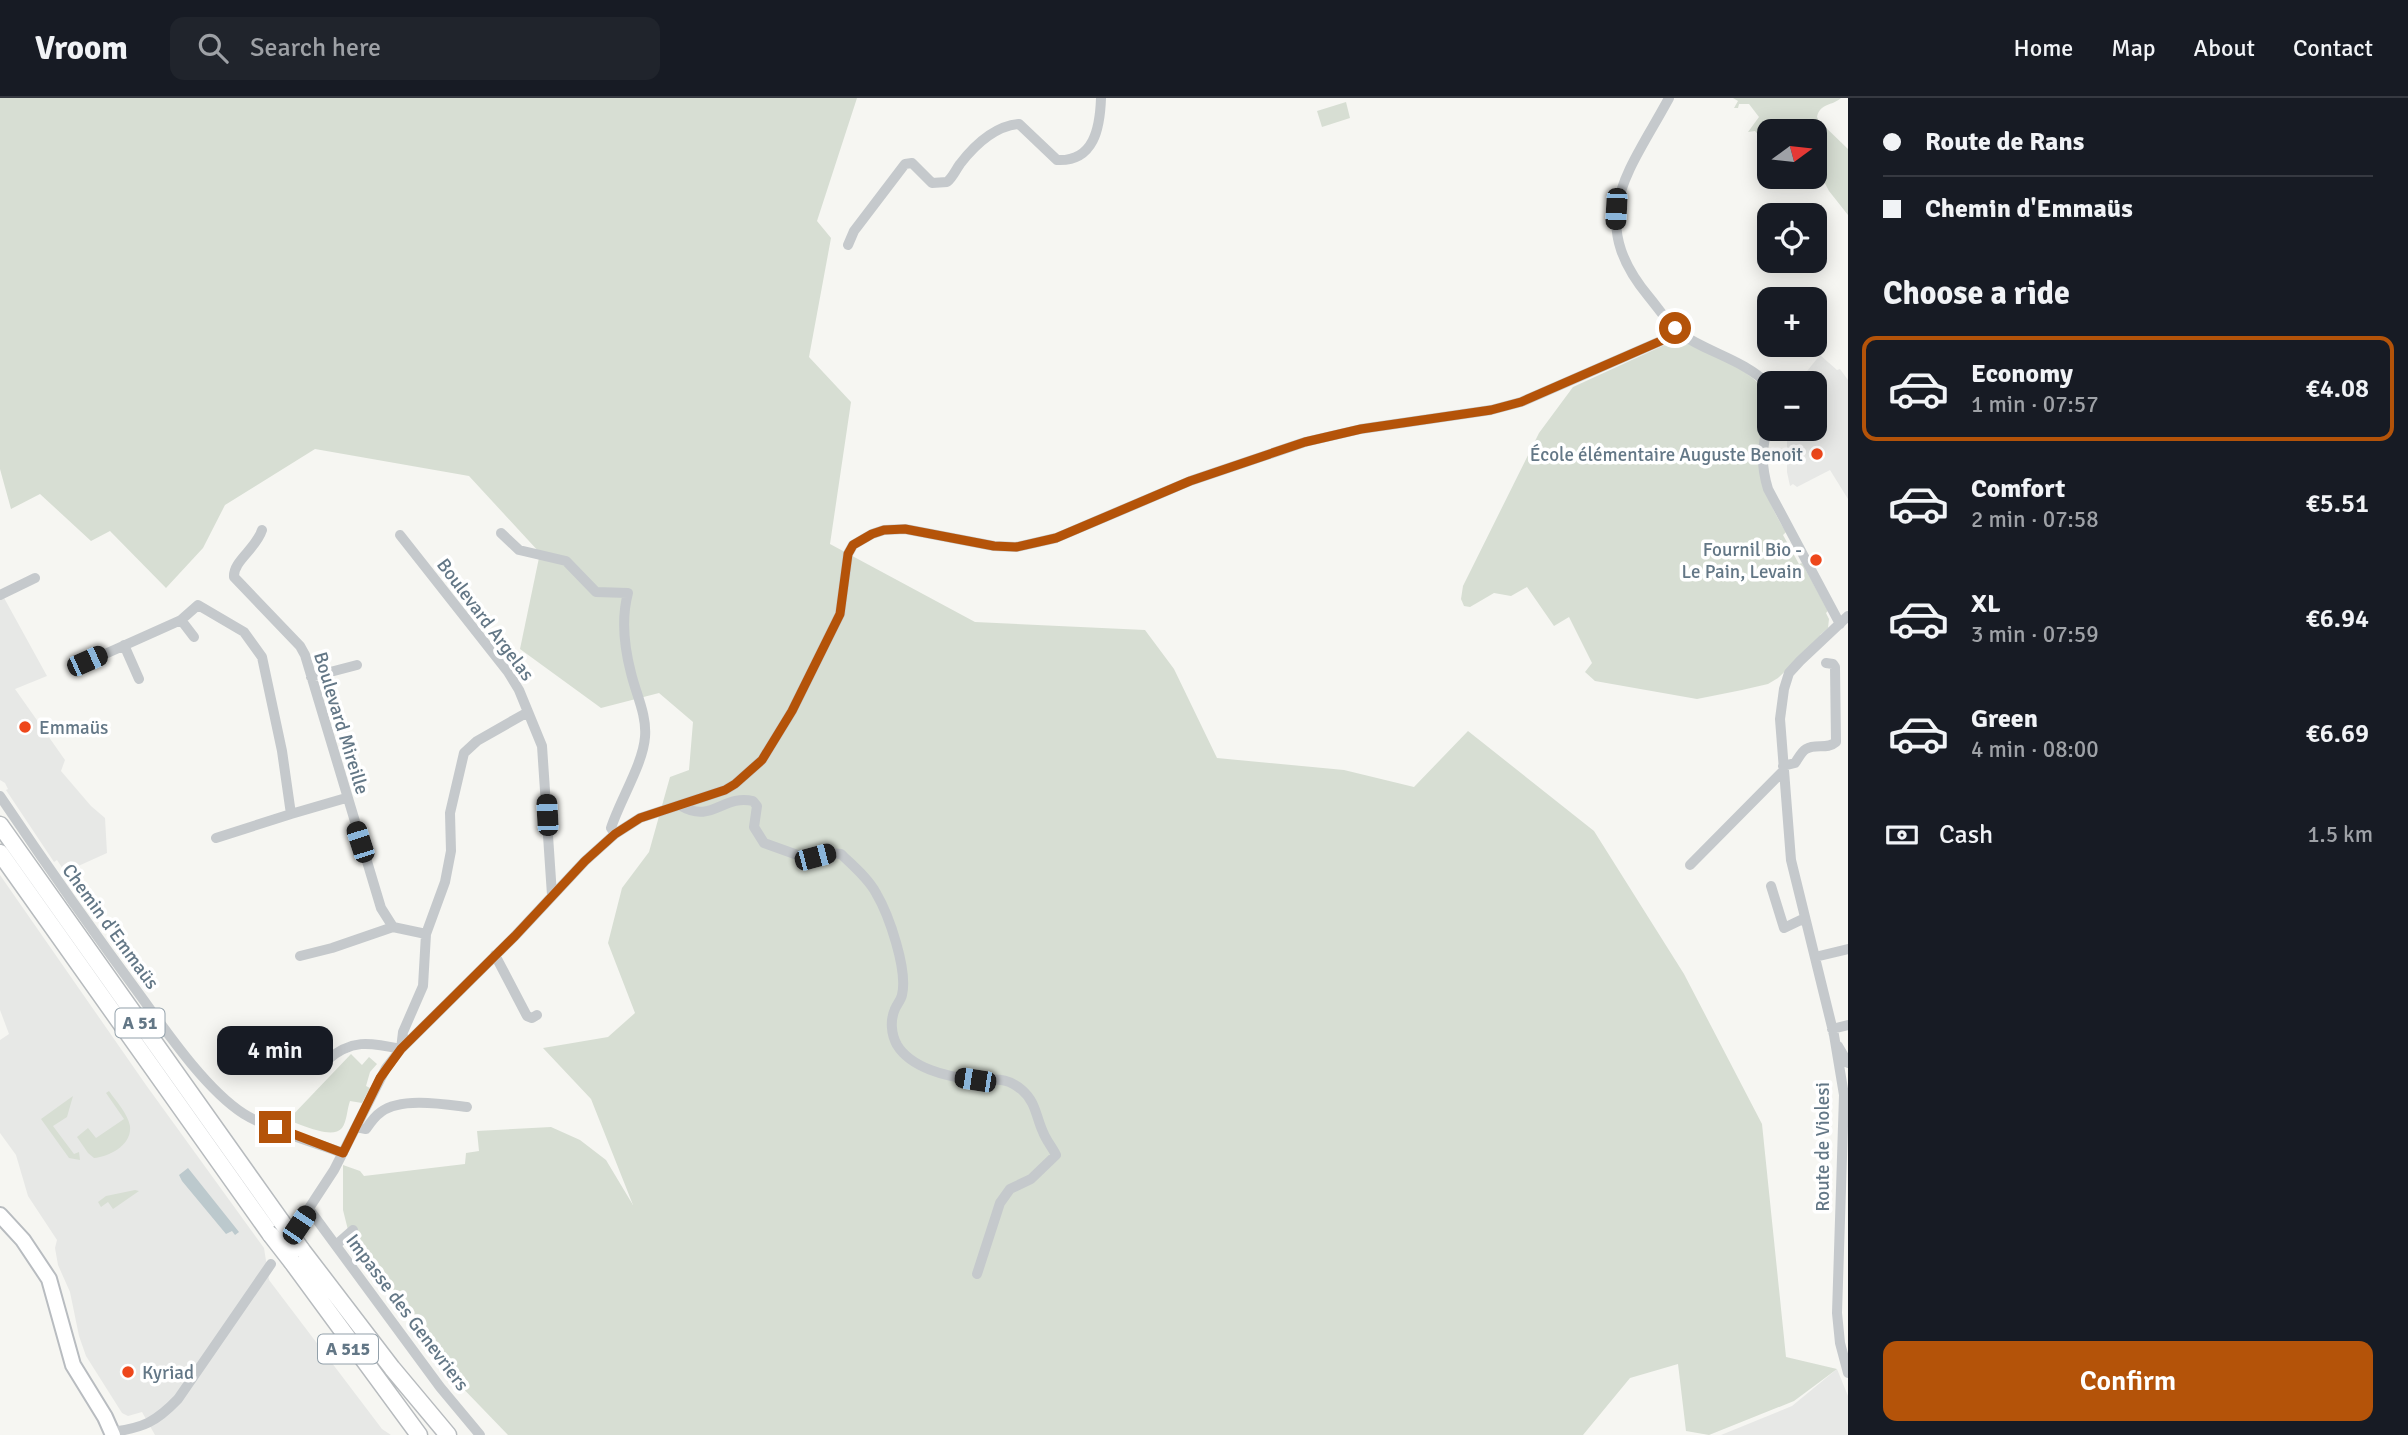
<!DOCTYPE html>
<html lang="en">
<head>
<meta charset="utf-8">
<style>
  :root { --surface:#171b24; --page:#20242c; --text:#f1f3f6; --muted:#9ea1a6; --line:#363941; --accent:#b45309 }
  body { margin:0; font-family:Signika,sans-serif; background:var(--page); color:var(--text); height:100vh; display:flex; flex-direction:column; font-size:26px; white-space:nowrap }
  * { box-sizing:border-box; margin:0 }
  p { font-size:23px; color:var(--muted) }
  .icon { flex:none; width:38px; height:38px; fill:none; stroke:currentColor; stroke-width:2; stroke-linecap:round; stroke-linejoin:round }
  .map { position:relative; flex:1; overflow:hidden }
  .details { display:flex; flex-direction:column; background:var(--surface); width:560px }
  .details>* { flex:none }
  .top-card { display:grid; align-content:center; height:154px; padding:0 35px; background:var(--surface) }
  .needle { width:46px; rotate:75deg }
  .buttons { position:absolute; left:1757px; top:21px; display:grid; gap:14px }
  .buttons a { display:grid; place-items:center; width:70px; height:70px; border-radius:14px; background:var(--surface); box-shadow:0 4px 18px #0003; font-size:35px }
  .end { position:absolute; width:32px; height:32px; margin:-16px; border:9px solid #b45309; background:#fff; box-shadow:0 0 0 4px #fff }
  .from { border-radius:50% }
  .bubble { position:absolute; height:49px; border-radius:14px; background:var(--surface); box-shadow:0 4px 18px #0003; font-size:23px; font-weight:600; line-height:49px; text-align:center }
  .car { position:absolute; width:21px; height:42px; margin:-21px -10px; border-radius:9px; box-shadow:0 0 5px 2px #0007; background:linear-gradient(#222 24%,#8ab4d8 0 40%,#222 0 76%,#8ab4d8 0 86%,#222 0) }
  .top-card b { display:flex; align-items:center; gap:24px; height:66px; font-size:26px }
  .top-card b+b { border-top:2px solid var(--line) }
  .top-card i { width:18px; height:18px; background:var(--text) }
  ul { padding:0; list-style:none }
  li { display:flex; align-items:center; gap:21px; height:105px; margin:0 14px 10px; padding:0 21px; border:4px solid transparent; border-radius:14px }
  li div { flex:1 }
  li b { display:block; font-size:26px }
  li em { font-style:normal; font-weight:600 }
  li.selected { border-color:var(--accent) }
  li>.icon { width:63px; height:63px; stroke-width:1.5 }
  h2 { padding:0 35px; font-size:32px; line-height:84px }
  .pay { display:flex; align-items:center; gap:18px; height:77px; padding:0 35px; font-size:26px }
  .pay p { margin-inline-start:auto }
  .button { display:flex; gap:14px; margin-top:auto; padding:14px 35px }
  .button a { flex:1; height:80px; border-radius:14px; background:var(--accent); color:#fff; font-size:28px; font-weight:600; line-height:80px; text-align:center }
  header { display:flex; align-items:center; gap:42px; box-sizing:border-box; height:98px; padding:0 35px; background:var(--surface); border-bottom:2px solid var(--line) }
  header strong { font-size:33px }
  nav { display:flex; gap:38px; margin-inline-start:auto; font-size:24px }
  .search { width:490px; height:63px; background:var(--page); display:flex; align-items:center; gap:18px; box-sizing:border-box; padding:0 24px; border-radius:14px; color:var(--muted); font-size:26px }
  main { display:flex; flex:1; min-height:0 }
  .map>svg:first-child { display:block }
</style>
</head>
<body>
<header>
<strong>Vroom</strong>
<div class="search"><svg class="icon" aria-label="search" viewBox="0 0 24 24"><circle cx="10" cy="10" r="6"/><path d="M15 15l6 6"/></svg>Search here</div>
<nav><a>Home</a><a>Map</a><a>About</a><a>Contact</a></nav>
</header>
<main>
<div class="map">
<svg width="1848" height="1337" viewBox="0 0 1848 1337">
  <rect width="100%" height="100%" fill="#f6f6f2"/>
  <!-- built -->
  <path fill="#e7e8e6" d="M1820 257 1837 272 1840 271 1848 282V401L1830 372 1797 389 1793 386 1790 388 1787 374V340L1789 334 1791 331H1815V294L1819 289 1803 278Z
    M3 498 47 578 15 591 65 662 61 673 91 708 105 720 107 755 65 774 57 762 54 764 6 692 8 691 5 685 0 682V499Z
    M0 777 146 987 264 1150 269 1182 382 1331 391 1337H155L142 1314 128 1318 122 1315 86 1258 79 1238 70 1194 58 1167 55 1150 57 1142 28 1098 16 1057 0 1035V942L9 936 0 912Z
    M1837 1271 1848 1298V1337H1721L1792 1308Z"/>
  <!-- green -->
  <path fill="#d7ded3" d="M0 0H857L817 123 831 140 809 259 851 304 830 446 975 524 1145 532 1174 571 1217 660 1344 672 1414 689 1468 633 1594 733 1684 876 1762 1026 1786 1259 1837 1271 1794 1303 1709 1337 1686 1333 1678 1266 1630 1280 1583 1337H508L453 1280 351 1144 343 1112V1067L360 1073 364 1078 465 1066 466 1055 479 1053 477 1033 551 1029 580 1042 606 1062 633 1107 591 1001 543 950 608 939 635 915 608 845 622 790 649 754 670 679 689 672 693 624 659 595 601 610 520 551 540 455 469 378 315 351 225 407 203 450 166 490 110 433 91 443 40 396 11 411 0 371Z
    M1733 0H1841C1832 8 1820 5 1817 19L1819 23 1848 51V117L1829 93 1818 72H1815V33H1769V42L1765 40 1762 41 1755 33 1748 34 1759 19 1749 6H1739L1738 10H1734L1738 3Z
    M1346 4 1350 20 1322 29 1317 13Z
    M1683 243 1693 246C1712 256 1780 284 1767 312L1769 314C1751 360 1761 394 1786 434L1783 437 1799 466 1802 465 1828 513 1826 515 1829 521 1828 530 1820 537 1821 539 1778 580 1768 586 1742 592 1697 601 1595 583 1585 574 1592 565 1569 519 1554 528 1527 489 1511 498 1494 495 1470 509 1464 508 1461 501 1463 488 1539 335 1573 289 1671 244Z
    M351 956 362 967 369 959 377 966 370 974 366 988 370 990 362 1005 350 1003C347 1011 347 1023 342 1030 332 1042 300 1026 288 1022Z
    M109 993C116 1003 128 1016 130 1028 132 1047 110 1058 94 1060L88 1055 77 1039 88 1030 96 1040 124 1021 106 995Z
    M73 998 67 1019 53 1028 74 1056 79 1054 80 1062 69 1060 41 1021Z
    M135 1092 139 1093 113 1111 108 1104 101 1109 98 1104 106 1098Z"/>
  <!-- water -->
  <path fill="#bcc9cd" d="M188 1070 239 1134 235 1137 232 1133 226 1136 182 1083 179 1077Z"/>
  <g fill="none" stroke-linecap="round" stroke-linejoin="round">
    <defs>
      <path id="major" d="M0 1117 23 1142 49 1181 73 1267 105 1319 113 1337"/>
      <path id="highway" d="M0 727 281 1123
        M0 755 271 1137
        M301 1151 392 1270 448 1337
        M292 1164 419 1337"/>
    </defs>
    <!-- major casing -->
    <use href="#major" stroke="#b8bcc0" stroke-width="18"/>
    <!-- highway casing -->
    <use href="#highway" stroke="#b7bbbe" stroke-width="19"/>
    <!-- minor -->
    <path stroke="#c5c9cc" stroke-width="10" d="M1669 0C1629 74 1584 121 1649 199 1659 211 1669 227 1681 236 1709 255 1744 262 1769 287
      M848 147 854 133 905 66 912 65 932 85 947 84C953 79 955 73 960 66 974 48 995 28 1019 26L1057 62C1094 64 1100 30 1101 0
      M1769 326C1761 349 1761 368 1768 391L1840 526
      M262 432C256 451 233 463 234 479L300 548 305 557 381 810 393 829 426 836 423 888 403 934 401 951C369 944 351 941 326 963
      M501 435 519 452 566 463 596 494 628 495C621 521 624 548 631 575 636 596 647 617 645 639 643 666 620 702 611 730L615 736
      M400 437 508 574 519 592 542 648 552 797
      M0 497 35 480
      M1848 518 1800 563 1789 575 1784 591 1780 621 1791 762 1834 937 1844 997 1837 1215 1840 1245 1848 1275
      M181 522 194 539
      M124 547 139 581
      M85 565 181 522 198 507 244 534 262 559 282 653 291 716 346 700
      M311 579 357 567
      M1783 668 1795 665C1798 661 1801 654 1806 651 1816 645 1827 652 1836 644L1835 569 1833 566 1826 565
      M0 698C47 768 95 836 145 904 170 939 208 993 244 1016 270 1032 313 1044 343 1055
      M681 708C712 726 723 696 753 703L757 708 754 729 764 745 803 759 830 755 841 756C853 768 868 780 876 795 889 817 908 872 902 897 901 902 897 906 895 911 890 922 891 936 897 947 911 970 947 979 972 981 992 984 1003 976 1022 992 1036 1004 1036 1019 1043 1034 1046 1042 1052 1049 1056 1057L1031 1081 1010 1091 1000 1105 977 1176
      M216 740 291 716
      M1690 767 1784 672
      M1771 788 1784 830 1805 820
      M426 836 445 784 451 753 450 715 464 655 477 643 528 614
      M495 857 527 918 532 920 537 917
      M300 858 332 850 393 829
      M1815 859 1848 851
      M1832 931 1848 927
      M1838 948 1848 965
      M356 1029 366 1031C370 1025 375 1018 381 1014 401 999 443 1006 467 1009
      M309 1111 440 1289 480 1337
      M298 1127 334 1072 386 970 401 951 515 838 585 763 615 736 640 720 725 692 735 686 762 662 792 613 840 516 848 456 853 447 872 436 884 432 905 431 994 448 1016 449 1056 440 1190 383 1305 344 1361 331 1491 312 1521 304 1679 235
      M336 1147 353 1132
      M112 1334C143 1330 156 1324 178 1301L271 1166"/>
    <!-- major -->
    <use href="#major" stroke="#fff" stroke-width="14"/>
    <!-- highway -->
    <use href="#highway" stroke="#fff" stroke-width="16"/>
    <defs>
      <path id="highway-bridge" d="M281 1123 301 1151
        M271 1137 292 1164"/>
    </defs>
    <!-- highway-bridge casing -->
    <use href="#highway-bridge" stroke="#b7bbbe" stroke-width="19" stroke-linecap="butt"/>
    <!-- highway-bridge -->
    <use href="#highway-bridge" stroke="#fff" stroke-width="16"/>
  </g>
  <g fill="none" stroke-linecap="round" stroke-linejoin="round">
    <!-- route -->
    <path stroke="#b45309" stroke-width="9" d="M275 1029 343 1055 380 980 401 951 515 838 585 763 615 736 640 720 725 692 735 686 762 662 792 613 840 516 848 456 853 447 872 436 884 432 905 431 994 448 1016 449 1056 440 1190 383 1305 344 1361 331 1491 312 1521 304 1679 235 1675 230"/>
  </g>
  <!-- markers -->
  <g fill="#ee471b" stroke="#fff" stroke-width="2.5">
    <circle cx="1817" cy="356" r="7"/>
    <circle cx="1816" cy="462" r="7"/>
    <circle cx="25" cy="629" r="7"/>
    <circle cx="128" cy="1274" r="7"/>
  </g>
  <g text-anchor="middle" stroke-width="7" stroke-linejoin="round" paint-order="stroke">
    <!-- shield labels -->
    <g fill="#fff" stroke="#92a0aa" stroke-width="2">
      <rect x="115.5" y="910.5" width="49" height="29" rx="5"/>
      <rect x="318" y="1236.5" width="60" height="29" rx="5"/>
    </g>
    <g font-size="18" font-weight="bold" fill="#637786">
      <text x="140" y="931">A 51</text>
      <text x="348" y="1257">A 515</text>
    </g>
    <!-- poi labels -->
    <g font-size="19" fill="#637786" stroke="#fff" text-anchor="end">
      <text x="1803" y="363">École élémentaire Auguste Benoit</text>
      <text x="1802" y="458">Fournil Bio -<tspan x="1802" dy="22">Le Pain, Levain</tspan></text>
      <text x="39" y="636" text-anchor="start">Emmaüs</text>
      <text x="142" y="1281" text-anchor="start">Kyriad</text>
    </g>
    <!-- street labels -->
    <g font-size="19" fill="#637786" stroke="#fff">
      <text transform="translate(486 521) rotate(53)" y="7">Boulevard Argelas</text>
      <text transform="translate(342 625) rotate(73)" y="7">Boulevard Mireille</text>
      <text transform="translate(111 828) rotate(54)" y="7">Chemin d'Emmaüs</text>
      <text transform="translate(1822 1049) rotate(-90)" y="7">Route de Violesi</text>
      <text transform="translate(408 1214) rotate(53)" y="7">Impasse des Genevriers</text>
    </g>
  </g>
</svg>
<div class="buttons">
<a><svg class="needle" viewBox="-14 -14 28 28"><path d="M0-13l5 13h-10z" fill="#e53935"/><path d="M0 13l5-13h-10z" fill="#9ea1a6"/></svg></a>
<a><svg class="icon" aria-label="locate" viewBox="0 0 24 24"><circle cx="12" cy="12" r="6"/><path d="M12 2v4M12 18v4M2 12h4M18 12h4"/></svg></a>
<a>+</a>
<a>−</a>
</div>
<i class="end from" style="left:1675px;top:230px"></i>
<i class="end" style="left:275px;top:1029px"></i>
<div class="bubble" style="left:217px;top:928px;width:116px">4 min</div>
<i class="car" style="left:1616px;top:111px;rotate:183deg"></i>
<i class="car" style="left:87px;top:563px;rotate:66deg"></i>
<i class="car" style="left:547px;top:717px;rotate:357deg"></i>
<i class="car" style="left:360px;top:744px;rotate:342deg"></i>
<i class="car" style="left:815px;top:759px;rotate:75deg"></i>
<i class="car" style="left:975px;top:982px;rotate:279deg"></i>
<i class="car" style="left:299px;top:1127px;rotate:34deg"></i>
</div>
<section class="details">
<div class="top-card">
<b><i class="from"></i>Route de Rans</b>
<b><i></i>Chemin d'Emmaüs</b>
</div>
<h2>Choose a ride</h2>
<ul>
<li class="selected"><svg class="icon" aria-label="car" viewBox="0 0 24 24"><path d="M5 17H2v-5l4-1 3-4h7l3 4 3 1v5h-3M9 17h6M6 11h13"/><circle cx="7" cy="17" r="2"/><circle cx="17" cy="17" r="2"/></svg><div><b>Economy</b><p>1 min · 07:57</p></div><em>€4.08</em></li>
<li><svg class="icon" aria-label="car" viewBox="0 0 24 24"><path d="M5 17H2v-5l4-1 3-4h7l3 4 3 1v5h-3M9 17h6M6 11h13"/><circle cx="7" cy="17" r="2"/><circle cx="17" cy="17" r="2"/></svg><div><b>Comfort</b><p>2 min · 07:58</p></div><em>€5.51</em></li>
<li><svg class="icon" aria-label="car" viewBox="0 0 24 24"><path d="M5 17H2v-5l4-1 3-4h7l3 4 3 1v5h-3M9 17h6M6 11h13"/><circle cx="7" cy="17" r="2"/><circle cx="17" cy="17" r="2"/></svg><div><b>XL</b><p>3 min · 07:59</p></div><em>€6.94</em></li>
<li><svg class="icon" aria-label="car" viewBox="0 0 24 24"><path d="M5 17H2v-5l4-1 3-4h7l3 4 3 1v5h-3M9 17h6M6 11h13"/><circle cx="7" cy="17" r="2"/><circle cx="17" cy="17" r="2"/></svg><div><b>Green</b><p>4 min · 08:00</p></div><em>€6.69</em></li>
</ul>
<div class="pay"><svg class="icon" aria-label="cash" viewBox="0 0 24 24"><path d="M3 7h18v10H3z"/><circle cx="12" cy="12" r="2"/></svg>Cash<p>1.5 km</p></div>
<div class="button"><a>Confirm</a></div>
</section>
</main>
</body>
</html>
